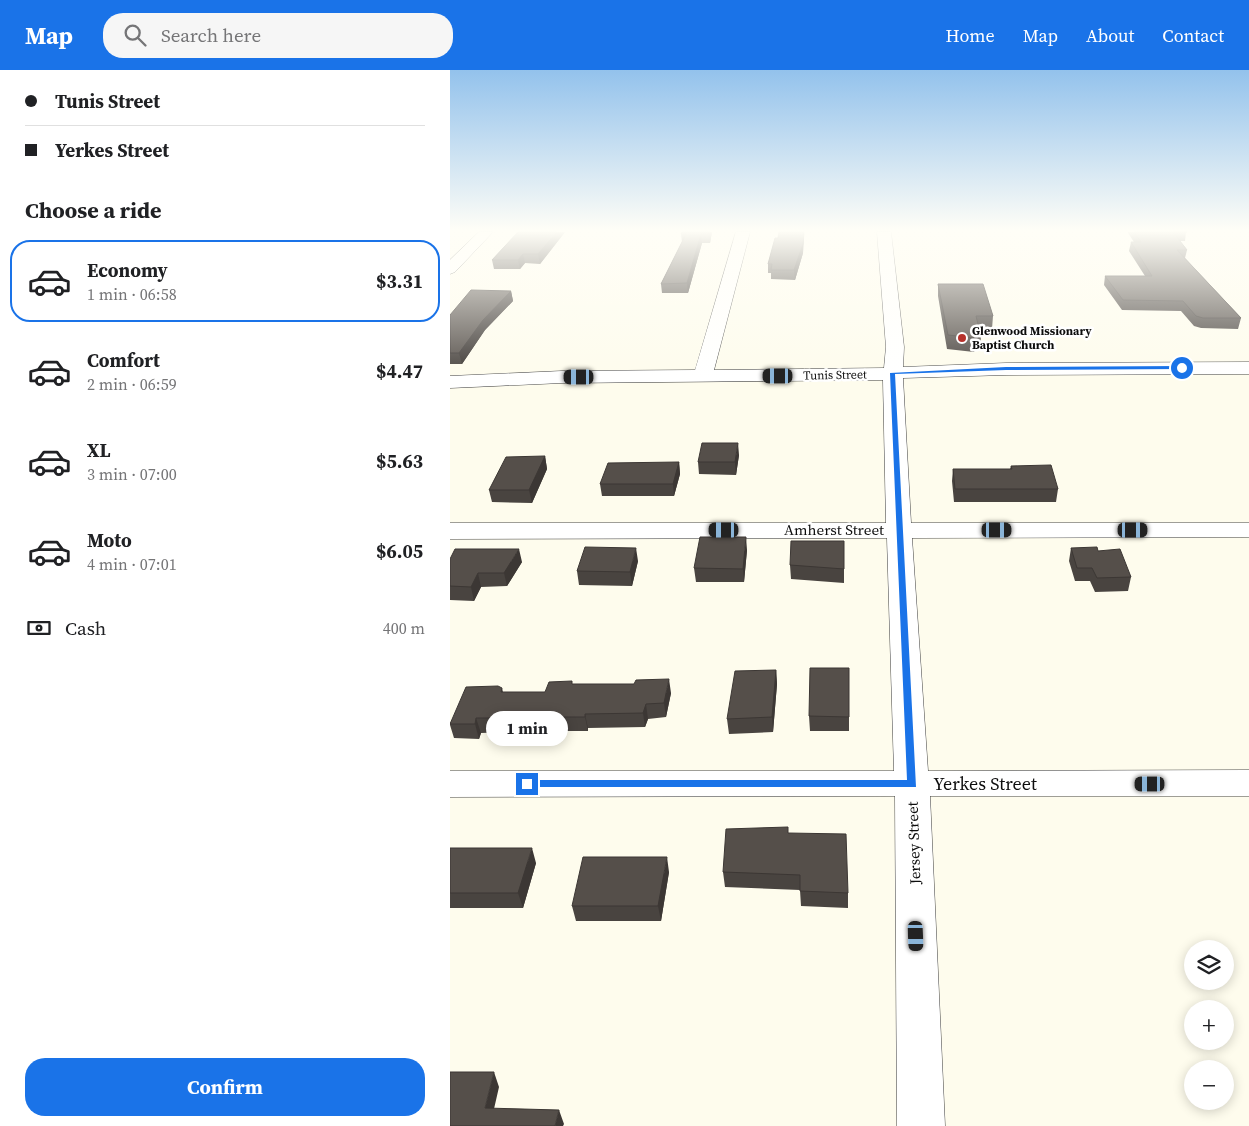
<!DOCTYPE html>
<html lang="en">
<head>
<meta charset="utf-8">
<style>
  :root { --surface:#fff; --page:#f6f6f6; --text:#202124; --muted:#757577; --line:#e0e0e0; --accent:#1a73e8 }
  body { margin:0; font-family:"Source Serif 4",serif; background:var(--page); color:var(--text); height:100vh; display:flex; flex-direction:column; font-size:19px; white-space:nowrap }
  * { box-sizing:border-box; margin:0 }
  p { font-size:16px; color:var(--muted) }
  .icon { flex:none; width:28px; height:28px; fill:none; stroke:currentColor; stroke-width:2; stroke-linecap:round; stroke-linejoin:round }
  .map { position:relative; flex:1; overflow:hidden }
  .panel { display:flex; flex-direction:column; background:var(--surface); width:450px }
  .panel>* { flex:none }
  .guide { display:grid; align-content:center; height:110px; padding:0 25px; background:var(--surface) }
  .fabs { position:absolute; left:734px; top:870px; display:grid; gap:10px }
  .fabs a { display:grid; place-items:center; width:50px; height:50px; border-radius:50%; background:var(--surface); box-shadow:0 2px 12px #0003; font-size:25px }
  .end { position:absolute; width:22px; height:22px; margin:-11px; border:6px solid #1a73e8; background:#fff; box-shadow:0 0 0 2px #fff }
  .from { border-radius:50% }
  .bubble { position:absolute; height:35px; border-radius:18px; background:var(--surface); box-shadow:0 2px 12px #0003; font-size:16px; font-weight:700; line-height:35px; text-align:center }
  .car { position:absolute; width:15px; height:30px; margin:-15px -8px; border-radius:6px; box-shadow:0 0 4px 1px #0007; background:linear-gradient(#222 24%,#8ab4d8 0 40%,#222 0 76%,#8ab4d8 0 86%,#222 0) }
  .guide b { display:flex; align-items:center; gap:18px; height:48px; font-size:19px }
  .guide b+b { border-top:1px solid var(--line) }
  .guide i { width:12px; height:12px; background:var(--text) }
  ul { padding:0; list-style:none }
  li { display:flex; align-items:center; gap:15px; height:82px; margin:0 10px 8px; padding:0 15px; border:2px solid transparent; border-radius:20px }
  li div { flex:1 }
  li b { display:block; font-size:19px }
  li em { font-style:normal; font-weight:700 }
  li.selected { border-color:var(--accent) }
  li>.icon { width:45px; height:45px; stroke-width:1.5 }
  h2 { padding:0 25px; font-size:22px; line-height:60px }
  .pay { display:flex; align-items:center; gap:12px; height:55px; padding:0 25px; font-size:19px }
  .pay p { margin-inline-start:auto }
  .action { display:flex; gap:10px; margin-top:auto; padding:10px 25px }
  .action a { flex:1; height:58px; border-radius:20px; background:var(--accent); color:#fff; font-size:20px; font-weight:700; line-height:58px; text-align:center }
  header { display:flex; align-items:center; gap:30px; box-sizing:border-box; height:70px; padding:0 25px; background:var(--accent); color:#fff }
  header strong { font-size:24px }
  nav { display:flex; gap:28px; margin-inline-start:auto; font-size:18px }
  .search { width:350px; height:45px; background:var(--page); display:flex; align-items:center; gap:12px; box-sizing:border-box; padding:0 18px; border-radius:20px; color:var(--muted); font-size:19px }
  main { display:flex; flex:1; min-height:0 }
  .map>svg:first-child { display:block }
</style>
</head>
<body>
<header>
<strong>Map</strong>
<div class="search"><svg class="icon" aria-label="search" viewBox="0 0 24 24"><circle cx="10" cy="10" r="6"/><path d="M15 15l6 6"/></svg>Search here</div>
<nav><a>Home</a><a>Map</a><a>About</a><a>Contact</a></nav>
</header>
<main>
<section class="panel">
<div class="guide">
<b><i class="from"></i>Tunis Street</b>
<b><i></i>Yerkes Street</b>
</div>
<h2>Choose a ride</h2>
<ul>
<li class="selected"><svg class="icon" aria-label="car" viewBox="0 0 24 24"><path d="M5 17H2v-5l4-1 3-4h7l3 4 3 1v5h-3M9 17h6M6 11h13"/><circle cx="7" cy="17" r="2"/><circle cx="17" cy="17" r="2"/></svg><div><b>Economy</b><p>1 min · 06:58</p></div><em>$3.31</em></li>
<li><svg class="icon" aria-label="car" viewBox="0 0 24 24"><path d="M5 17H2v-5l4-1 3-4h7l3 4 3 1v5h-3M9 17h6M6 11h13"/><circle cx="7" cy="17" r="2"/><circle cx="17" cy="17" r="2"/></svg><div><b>Comfort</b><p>2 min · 06:59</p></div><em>$4.47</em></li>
<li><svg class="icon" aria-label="car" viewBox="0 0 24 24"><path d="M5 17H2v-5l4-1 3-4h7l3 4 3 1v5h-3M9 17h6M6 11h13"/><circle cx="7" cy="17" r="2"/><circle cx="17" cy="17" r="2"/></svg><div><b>XL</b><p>3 min · 07:00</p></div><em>$5.63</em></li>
<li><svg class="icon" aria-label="car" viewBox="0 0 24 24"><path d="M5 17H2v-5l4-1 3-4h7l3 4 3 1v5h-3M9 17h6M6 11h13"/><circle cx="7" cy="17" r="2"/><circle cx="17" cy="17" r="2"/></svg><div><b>Moto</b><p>4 min · 07:01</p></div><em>$6.05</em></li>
</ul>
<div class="pay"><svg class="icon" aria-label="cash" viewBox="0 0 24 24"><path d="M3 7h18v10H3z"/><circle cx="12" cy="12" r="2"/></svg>Cash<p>400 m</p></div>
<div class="action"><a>Confirm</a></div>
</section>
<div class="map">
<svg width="799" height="1056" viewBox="0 0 799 1056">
  <rect width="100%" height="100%" fill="#fefced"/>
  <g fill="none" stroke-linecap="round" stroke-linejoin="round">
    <defs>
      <path id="minor" d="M29 162H43L5 202 0 204V190Z
        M286 162H300L264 300 434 298 436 277 427 162H441L454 277 453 297 556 293 799 292V304L556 305 453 308 461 453H799V467L462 468 478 701 799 700V726H480L495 1056H447L445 726 0 727V701H444L437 468 0 469V453H436L433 310 112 313 0 318V306L112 301 245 300Z"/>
    </defs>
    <!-- minor casing -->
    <use href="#minor" stroke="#404040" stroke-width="1"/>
    <!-- minor -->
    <use href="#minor" fill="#fff" fill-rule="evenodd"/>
  </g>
  <!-- wall -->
  <path fill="#494440" d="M115 162 90 194 75 193 70 199H44L42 190Z
    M232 162H262L260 173H252L238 223H212L211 214 232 172 231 164Z
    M329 162H354L353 183 345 210 321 209V203H318V194L328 168Z
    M678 162H736L735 171H730L737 180 735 188 791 248 788 259 751 258 744 256 731 241 672 240 654 215 655 206H695L679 181 681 172H684L678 163Z
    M488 214 543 246 542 259H529L531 266 530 280H525L524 282 497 279 488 226Z
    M61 221 63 231 35 260 12 294H0V245Z
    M289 385 286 405 249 404 248 392Z
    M95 386 97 399 82 433 42 432 39 420Z
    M229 392 230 404 224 426H152L150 414Z
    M561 396 608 419 606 432H504L502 411 503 399H560Z
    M394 471V513L341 509 340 495Z
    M621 478 648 481 681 507 678 521 645 522 640 511H625L619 491Z
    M297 480 294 512H246L244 498Z
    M0 489 72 492 57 516 31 517 24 531 0 530Z
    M188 491 182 516 129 515 127 501Z
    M399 598V661H360L359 646Z
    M326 600 327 614 323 662 279 664 277 649Z
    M123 614 221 623 216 647 198 649 195 657 138 658V661H108L59 659 58 662 31 663 29 669 4 668 0 655V653L52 618 53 622H95Z
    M338 757V763L398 823V838L351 836 350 820 275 817 273 802Z
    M0 778 86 793 73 838H0Z
    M219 802 211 851H126L122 836Z"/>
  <!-- shaded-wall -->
  <path fill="#3c3734" d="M107 162H115L90 194 88 184Z
    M260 162H262L260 173 259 164Z
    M354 162 353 183 345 210 344 200Z
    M251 164 252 173 238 223 237 213Z
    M73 184 75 193 70 199 68 190Z
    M61 221 63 231 35 260 12 294 9 283 33 250Z
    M288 373 289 385 286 405 285 392Z
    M95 386 97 399 82 433 79 420Z
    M229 392 230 404 224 426 223 414Z
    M296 467 297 480 294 512 293 499Z
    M186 478 188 491 182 516 180 502Z
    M69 479 72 492 57 516 54 503Z
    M28 503 31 517 24 531 21 517Z
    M326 600 327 614 323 662 322 647Z
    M219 609 221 623 216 647 214 633Z
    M196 634 198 649 195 657 193 643Z
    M55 644 59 659 58 662 54 648Z
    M135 644 138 658V661L135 647Z
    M26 648 31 663 29 669 25 654Z
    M82 778 86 793 73 838 68 823Z
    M217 787 219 802 211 851 208 836Z
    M44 1002 49 1017 41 1052 35 1038Z
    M109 1040 114 1054 113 1056H105Z"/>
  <!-- building -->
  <path fill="#554f4a" stroke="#3c3734" d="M68 162H107L88 184H73L68 190H42Z
    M232 162H260L259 164H251L237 213 211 214 236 164H231Z
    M329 162H354L353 174 344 200H321L322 194H318L325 168H328Z
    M684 162H737H723L737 180H727L791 248H753L746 246 733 231 673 230 655 206H702L681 172H691Z
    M488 214H533L543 246H526L531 266H524L526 268 498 265Z
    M21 220 61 221 33 250 9 283H0V245Z
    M252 373H288L285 392H248Z
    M95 386 79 420H39L56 387Z
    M229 392 223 414H150L158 393Z
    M601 395 608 419H505L503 399H562L561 396Z
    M250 467H296L293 499 244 498Z
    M341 471H394V499L340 495Z
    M135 477 186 478 180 502 127 501Z
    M647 477 648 481 670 479 681 507 647 508 642 498H627L621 478Z
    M5 479H69L54 503H28L21 517 0 516V489Z
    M360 598H399V647L359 646Z
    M326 600 322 647 277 649 285 601Z
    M219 609 214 633 196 634 193 643 135 644V647H105L55 644 54 648H26L25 654H0L16 617 48 616 52 618 51 622H95L99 612 122 611V614H184L186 610Z
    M338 757V763L396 764 398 823 350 821V805L273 802 276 759Z
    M0 778H82L68 823H0Z
    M133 787H217L208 836H122Z
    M0 1002H44L35 1038 109 1040 105 1056H0Z"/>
  <!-- sky -->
  <linearGradient id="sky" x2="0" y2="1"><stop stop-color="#93c2ec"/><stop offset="0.52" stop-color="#fffef7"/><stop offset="1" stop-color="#fffef7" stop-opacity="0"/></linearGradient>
  <rect width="799" height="309" fill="url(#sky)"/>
  <!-- route -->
  <path fill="#1a73e8" d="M732 296 734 299 556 300 445 304 466 717H73L72 714 77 710H457L440 303 556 297Z"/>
  <!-- markers -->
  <circle fill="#b6322c" stroke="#fff" stroke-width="2" cx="512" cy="268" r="5"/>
  <g text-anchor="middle" stroke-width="5" stroke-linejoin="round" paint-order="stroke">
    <!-- far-poi labels -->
    <g font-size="12" font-weight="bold" fill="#0d0d0d" stroke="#fff" text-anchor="start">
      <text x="522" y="265">Glenwood Missionary<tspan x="522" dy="14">Baptist Church</tspan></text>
    </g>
    <!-- far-street labels -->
    <g font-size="12" fill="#0d0d0d" stroke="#fff">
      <text transform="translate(385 305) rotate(-1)" y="4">Tunis Street</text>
    </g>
    <!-- street labels -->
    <g font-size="15" fill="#0d0d0d" stroke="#fff">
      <text x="384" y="465">Amherst Street</text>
      <text transform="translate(464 773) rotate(-92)" y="5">Jersey Street</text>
    </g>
    <!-- near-street labels -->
    <g font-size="18" fill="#0d0d0d" stroke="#fff">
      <text x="535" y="720">Yerkes Street</text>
    </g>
  </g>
</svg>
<div class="fabs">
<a><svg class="icon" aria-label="layers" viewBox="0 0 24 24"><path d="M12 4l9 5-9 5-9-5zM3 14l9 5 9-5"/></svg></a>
<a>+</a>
<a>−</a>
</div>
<i class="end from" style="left:732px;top:298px"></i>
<i class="end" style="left:77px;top:714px"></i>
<div class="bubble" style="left:36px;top:641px;width:82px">1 min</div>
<i class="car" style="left:328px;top:306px;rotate:270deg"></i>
<i class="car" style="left:129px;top:307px;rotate:270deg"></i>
<i class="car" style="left:274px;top:460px;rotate:270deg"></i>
<i class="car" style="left:547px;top:460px;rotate:90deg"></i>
<i class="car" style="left:683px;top:460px;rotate:90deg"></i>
<i class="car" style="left:700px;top:714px;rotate:270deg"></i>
<i class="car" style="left:466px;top:866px;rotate:178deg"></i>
</div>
</main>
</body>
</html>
